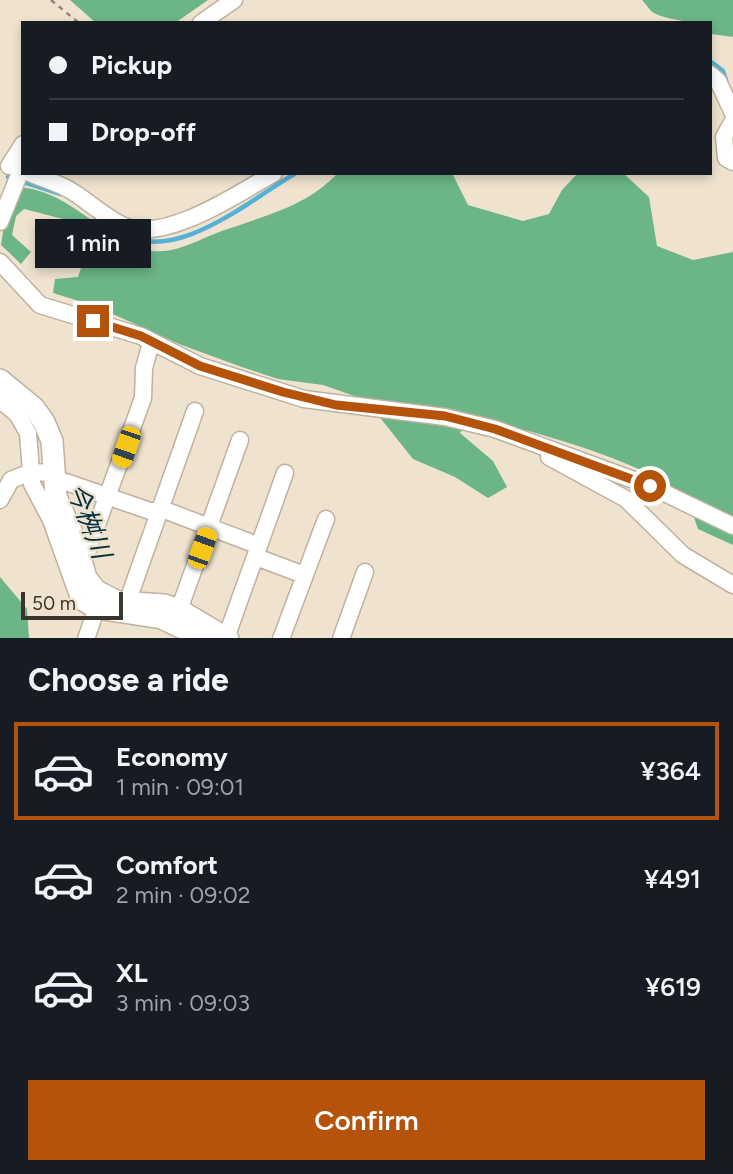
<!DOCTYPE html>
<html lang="en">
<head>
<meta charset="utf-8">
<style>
  :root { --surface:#171b24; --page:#20242c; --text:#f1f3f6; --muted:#9ea1a6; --line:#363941; --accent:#b45309 }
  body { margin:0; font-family:Figtree,"Noto Sans JP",sans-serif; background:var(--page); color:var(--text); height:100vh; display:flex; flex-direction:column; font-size:26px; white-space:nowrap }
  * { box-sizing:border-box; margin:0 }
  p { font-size:23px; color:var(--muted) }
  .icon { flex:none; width:38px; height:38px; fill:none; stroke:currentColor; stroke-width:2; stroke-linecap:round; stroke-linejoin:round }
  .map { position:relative; height:638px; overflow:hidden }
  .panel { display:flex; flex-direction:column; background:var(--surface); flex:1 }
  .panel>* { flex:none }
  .guide { position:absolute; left:21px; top:21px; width:691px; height:154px; border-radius:0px; box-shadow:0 4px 10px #0003; display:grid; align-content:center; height:154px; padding:0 28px; background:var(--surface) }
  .scale { position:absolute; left:21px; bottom:18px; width:102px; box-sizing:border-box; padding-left:7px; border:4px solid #39352d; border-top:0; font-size:19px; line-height:24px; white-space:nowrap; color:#39352d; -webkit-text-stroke:5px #efe3cf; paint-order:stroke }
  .end { position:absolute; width:32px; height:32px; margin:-16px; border:9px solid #b45309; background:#fff; box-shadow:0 0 0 4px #fff }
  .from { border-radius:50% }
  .bubble { position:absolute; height:49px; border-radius:0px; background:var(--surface); box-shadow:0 4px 10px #0003; font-size:23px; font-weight:600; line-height:49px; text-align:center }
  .car { position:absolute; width:21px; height:42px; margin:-21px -10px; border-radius:9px; box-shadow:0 0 5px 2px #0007; background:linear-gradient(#f5c518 24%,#345 0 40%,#f5c518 0 76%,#345 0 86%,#f5c518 0) }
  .guide b { display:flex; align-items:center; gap:24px; height:66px; font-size:26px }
  .guide b+b { border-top:2px solid var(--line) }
  .guide i { width:18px; height:18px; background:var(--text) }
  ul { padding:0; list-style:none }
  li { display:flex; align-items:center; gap:21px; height:98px; margin:0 14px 10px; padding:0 14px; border:4px solid transparent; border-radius:0px }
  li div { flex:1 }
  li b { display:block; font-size:26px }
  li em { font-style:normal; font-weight:600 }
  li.on { border-color:var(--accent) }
  li>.icon { width:63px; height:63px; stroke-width:1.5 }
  h2 { padding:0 28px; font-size:32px; line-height:84px }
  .cta { display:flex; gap:14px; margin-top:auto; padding:14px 28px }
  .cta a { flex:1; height:80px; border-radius:0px; background:var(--accent); color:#fff; font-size:28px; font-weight:600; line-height:80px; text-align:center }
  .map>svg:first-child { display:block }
</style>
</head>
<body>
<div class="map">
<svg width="733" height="639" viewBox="0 0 733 639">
  <rect width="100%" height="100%" fill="#efe3cf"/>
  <!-- forest -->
  <path fill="#6bb586" d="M70 0H208L175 23H96Z
    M642 0H733V37L711 34 710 23C696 23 667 20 654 13 650 11 646 4 642 0Z
    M338 173H452L468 205 523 221 549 214 562 190 578 173H623L649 197 657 246 693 260 733 252V545L698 529C694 519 691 502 683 495 642 460 524 428 470 417L460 433 493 461 507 487 488 498 455 477 413 459 366 400 323 385 278 379 239 366 179 344 95 306 53 293 55 279 78 277 89 244 63 219 24 209 16 216 12 235 31 252 21 264 1 245 5 218C0 208 0 199 5 188 61 181 94 233 143 249 172 258 200 238 225 230 267 215 307 206 338 173Z
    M0 577 27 609 29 638H0Z"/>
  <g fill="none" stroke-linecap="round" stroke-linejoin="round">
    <!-- stream -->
    <path stroke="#55b2d6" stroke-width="4.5" d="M710 61 723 71 726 80
      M8 177 61 194
      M118 231C173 268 249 200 296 173"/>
    <defs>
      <path id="minor" d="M201 23 234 0
        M710 74 718 81 733 113
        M733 121 724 137 726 158 733 162
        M9 166 23 144
        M29 173C43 179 60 183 73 192 89 202 105 217 122 225 163 245 239 193 274 173
        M0 222 21 170
        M0 262 40 305 141 336 200 366 304 399 445 417 495 429 650 486 733 526
        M0 400 17 414 28 433 32 484 51 520 80 601 95 610 160 620 200 639
        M549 457 626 499 683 555 733 585
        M53 484 66 482 150 511H167L257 545
        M0 500 11 480 31 472 53 473
        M256 557 304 575
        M81 559 86 555 143 398 144 368 151 343
        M127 603 195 411
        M179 610 240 440
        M226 638 285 473
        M86 639 99 601
        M281 639 326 519
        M341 639 365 572"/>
      <path id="tertiary" d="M0 380 34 408 44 422 52 441 56 497 76 542 86 578 96 591 118 602 164 605 179 610 228 639"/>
    </defs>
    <!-- minor casing -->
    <use href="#minor" stroke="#bdb29f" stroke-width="19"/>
    <!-- tertiary casing -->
    <use href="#tertiary" stroke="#bdb29f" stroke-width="24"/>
    <!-- path -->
    <path stroke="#8f8779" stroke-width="2.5" stroke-dasharray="5 5" stroke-linecap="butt" d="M51 0 79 23"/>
    <!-- minor -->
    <use href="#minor" stroke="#fff" stroke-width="16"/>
    <!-- tertiary -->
    <use href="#tertiary" stroke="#fff" stroke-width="21"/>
  </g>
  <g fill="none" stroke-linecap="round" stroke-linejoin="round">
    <!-- route -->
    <path stroke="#b45309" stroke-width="9" d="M93 321 141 336 200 366 283 392 336 405 445 416 495 429 650 486"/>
  </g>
  <g text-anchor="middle" stroke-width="5" stroke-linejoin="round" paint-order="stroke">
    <!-- water labels -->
    <g font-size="26" font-style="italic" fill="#03303f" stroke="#efe3cf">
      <text transform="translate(89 521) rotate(69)" y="9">今桝川</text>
    </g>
  </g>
</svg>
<div class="scale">50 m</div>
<i class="end from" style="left:650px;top:486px"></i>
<i class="end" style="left:93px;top:321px"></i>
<div class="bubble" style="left:35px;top:219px;width:116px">1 min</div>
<i class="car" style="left:126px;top:447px;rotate:199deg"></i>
<i class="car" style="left:202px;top:548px;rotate:20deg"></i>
<div class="guide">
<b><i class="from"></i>Pickup</b>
<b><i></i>Drop-off</b>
</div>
</div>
<section class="panel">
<h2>Choose a ride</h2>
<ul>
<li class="on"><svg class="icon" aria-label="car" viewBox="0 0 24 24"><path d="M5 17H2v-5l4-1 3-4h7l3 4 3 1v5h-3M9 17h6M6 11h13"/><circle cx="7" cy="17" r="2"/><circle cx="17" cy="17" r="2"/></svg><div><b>Economy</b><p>1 min · 09:01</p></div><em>¥364</em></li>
<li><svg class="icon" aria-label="car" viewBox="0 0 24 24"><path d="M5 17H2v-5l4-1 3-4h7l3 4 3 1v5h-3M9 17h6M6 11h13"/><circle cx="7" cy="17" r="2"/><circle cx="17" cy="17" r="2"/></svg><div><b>Comfort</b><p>2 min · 09:02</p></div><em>¥491</em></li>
<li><svg class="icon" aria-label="car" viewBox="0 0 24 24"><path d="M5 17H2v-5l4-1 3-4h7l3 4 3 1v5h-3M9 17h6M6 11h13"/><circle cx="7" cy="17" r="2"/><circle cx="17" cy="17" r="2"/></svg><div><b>XL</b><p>3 min · 09:03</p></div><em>¥619</em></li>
</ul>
<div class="cta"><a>Confirm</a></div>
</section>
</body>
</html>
